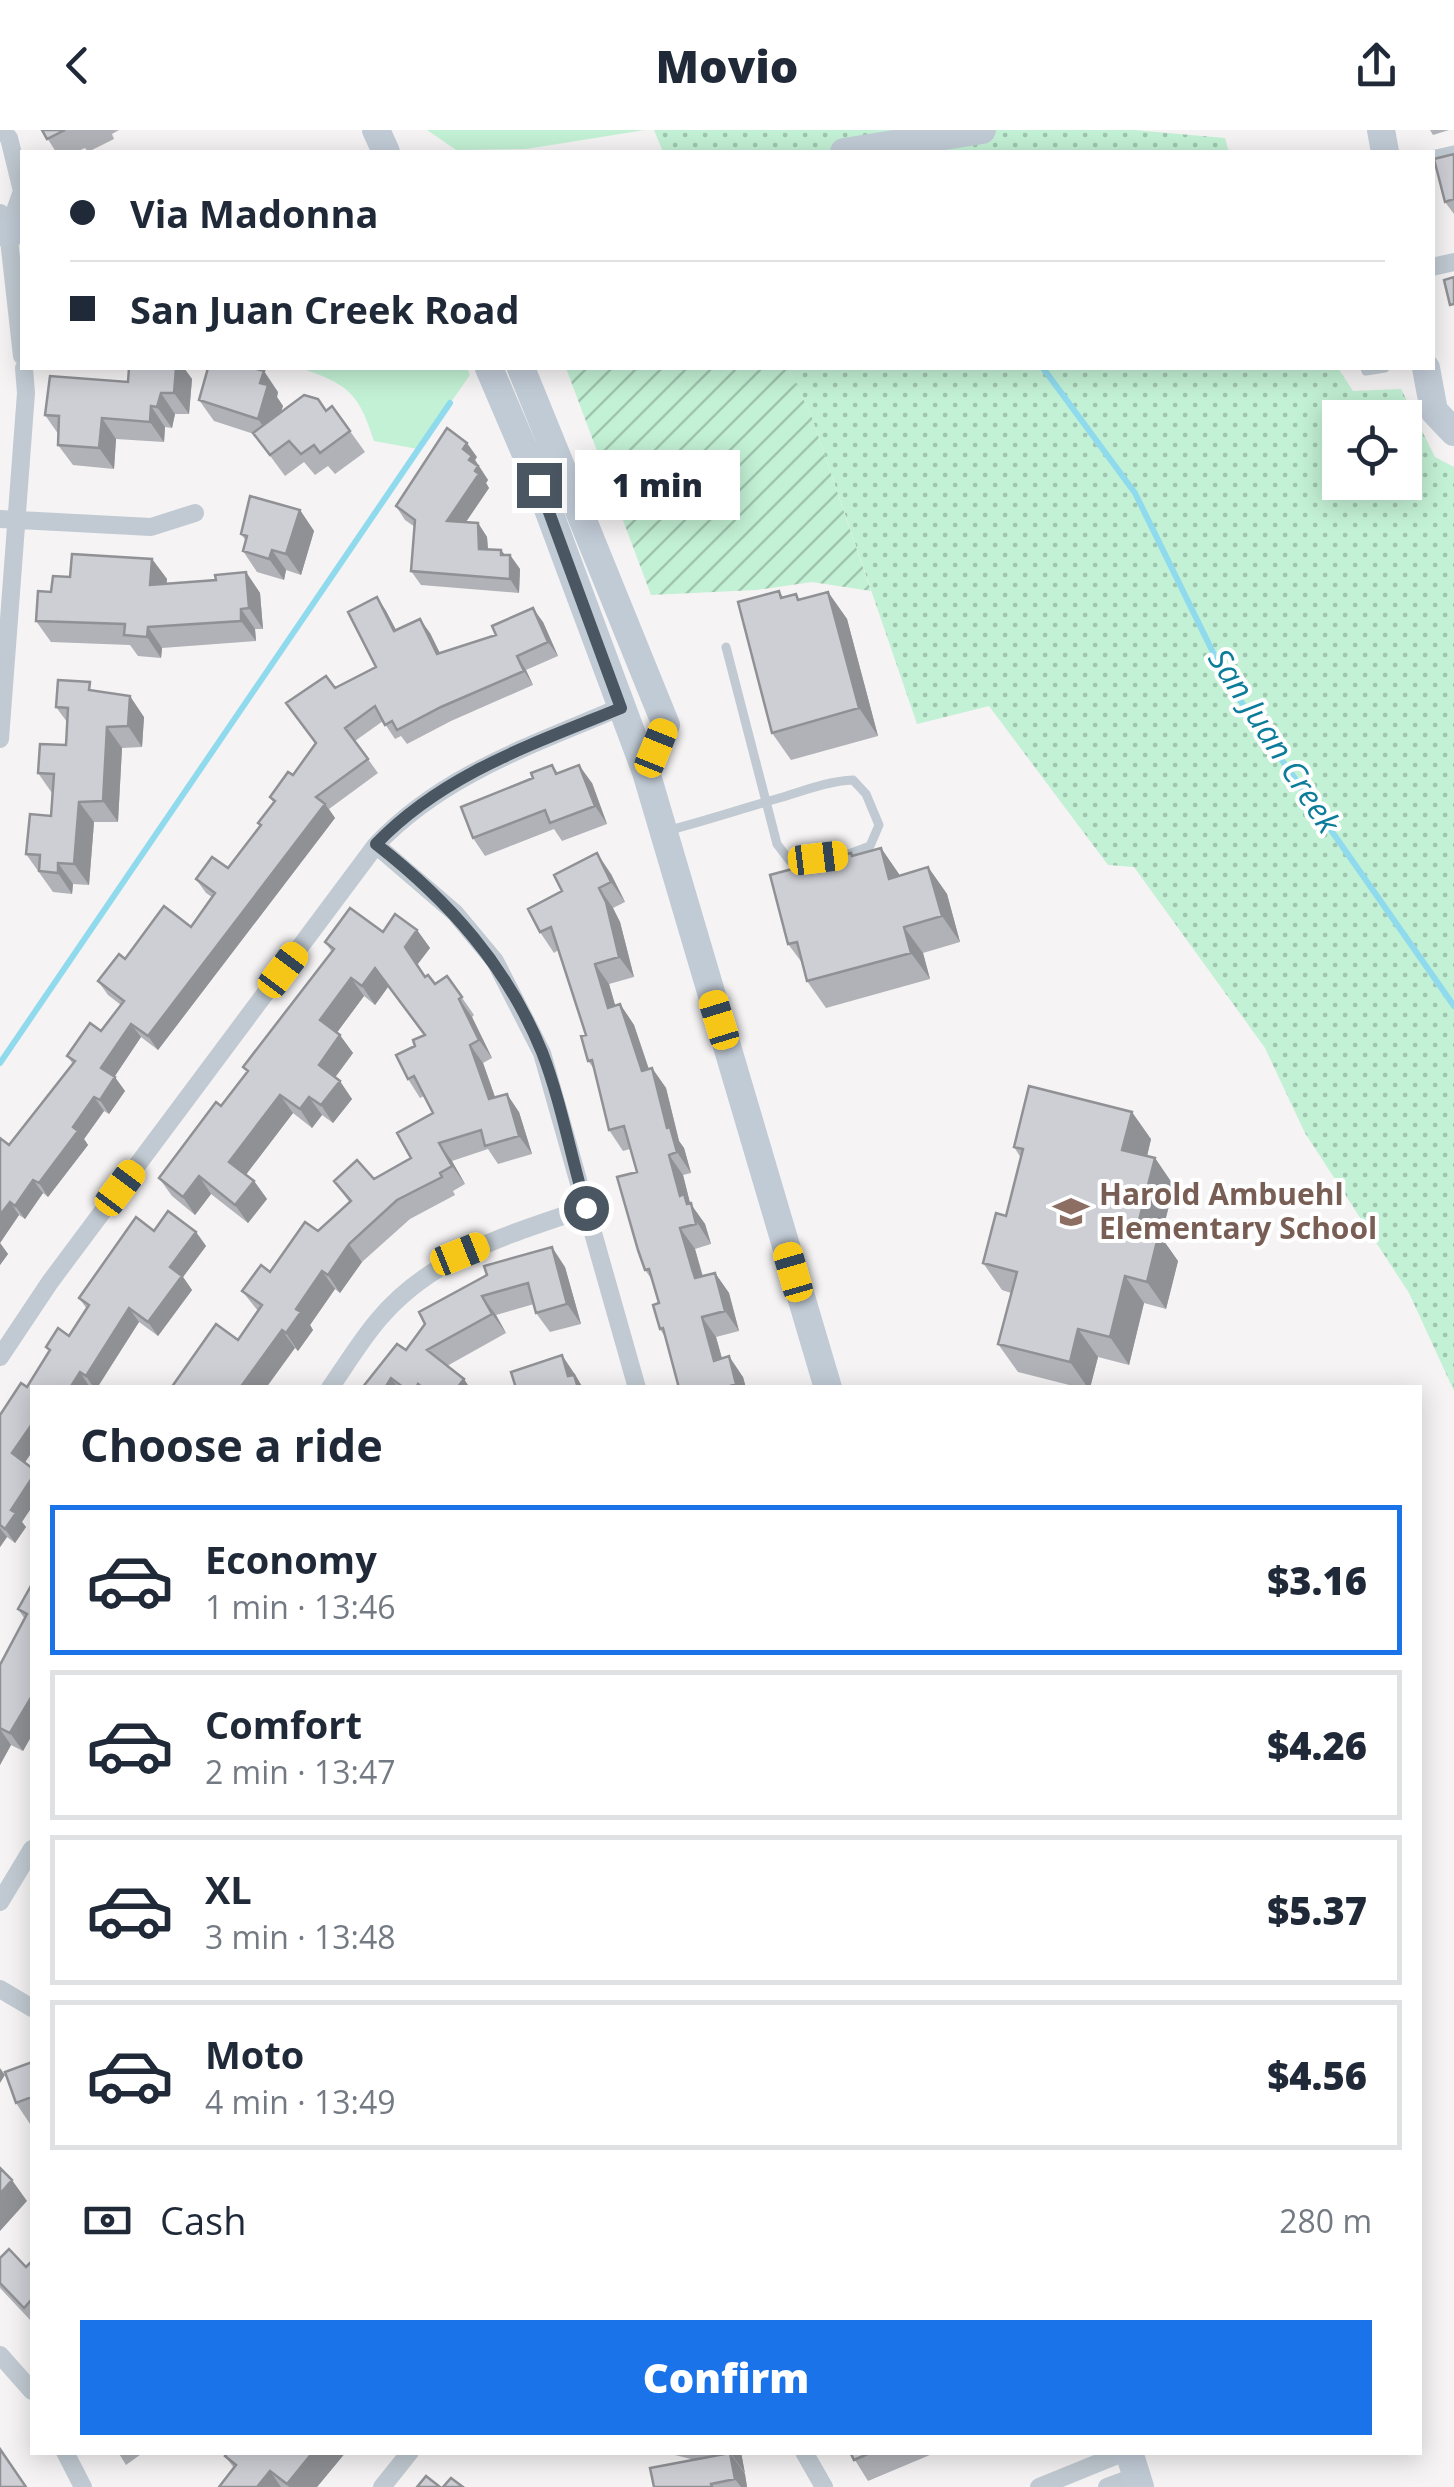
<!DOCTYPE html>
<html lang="en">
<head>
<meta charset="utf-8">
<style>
  :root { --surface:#fff; --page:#f6f6f7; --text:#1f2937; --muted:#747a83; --line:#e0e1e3; --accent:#1a73e8 }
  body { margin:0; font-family:"Open Sans",sans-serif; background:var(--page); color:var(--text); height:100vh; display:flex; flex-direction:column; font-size:38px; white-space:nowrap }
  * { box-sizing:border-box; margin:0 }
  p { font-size:32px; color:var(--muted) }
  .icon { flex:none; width:55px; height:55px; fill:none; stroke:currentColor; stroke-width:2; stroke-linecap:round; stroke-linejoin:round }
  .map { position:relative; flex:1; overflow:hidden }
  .drawer { position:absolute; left:30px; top:1255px; width:1392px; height:1070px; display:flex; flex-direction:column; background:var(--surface); border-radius:0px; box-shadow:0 5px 25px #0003 }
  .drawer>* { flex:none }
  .hud { position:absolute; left:20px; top:20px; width:1415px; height:220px; border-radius:0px; box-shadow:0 5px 25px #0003; display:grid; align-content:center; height:220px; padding:0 50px; background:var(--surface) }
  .tools { position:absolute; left:1322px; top:270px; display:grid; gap:20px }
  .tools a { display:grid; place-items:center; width:100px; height:100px; border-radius:0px; background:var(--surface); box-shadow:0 5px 25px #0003; font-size:50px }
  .end { position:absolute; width:45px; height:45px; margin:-22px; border:12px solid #4a5661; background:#fff; box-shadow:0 0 0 5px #fff }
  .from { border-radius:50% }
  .bubble { position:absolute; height:70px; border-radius:0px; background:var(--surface); box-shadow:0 5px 25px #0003; font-size:32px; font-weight:800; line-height:70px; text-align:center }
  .car { position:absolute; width:30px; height:60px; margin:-30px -15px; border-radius:12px; box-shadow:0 0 8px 2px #0007; background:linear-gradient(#f5c518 24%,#345 0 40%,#f5c518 0 76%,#345 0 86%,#f5c518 0) }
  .hud b { display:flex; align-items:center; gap:35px; height:95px; font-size:38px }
  .hud b+b { border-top:2px solid var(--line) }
  .hud i { width:25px; height:25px; background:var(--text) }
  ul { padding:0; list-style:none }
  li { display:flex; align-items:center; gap:30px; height:150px; margin:0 20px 15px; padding:0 30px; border:5px solid var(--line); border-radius:0px }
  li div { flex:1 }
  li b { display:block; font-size:38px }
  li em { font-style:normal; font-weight:800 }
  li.active { border-color:var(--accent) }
  li>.icon { width:90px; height:90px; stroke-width:1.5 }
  h2 { padding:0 50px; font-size:45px; line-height:120px }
  .pay { display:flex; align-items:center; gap:25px; height:110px; padding:0 50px; font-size:38px }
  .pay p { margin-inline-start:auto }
  .button { display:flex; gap:20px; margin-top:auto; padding:20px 50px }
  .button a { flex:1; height:115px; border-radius:0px; background:var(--accent); color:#fff; font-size:40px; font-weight:800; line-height:115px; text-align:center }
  header { display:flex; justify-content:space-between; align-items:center; height:130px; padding:0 50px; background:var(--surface); font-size:45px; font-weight:800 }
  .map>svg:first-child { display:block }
</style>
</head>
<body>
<header><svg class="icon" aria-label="back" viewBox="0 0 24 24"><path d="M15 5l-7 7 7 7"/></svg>Movio<svg class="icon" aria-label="share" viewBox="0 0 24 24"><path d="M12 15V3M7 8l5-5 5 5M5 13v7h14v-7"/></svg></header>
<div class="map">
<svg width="1454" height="2357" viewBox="0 0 1454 2357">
  <defs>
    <pattern id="grass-dots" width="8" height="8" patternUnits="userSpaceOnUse" patternTransform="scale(2.5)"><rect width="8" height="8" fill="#c3f1d5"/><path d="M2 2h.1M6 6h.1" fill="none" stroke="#a0c6b0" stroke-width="1.8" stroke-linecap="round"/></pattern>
    <pattern id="garden-furrows" width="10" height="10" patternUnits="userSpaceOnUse" patternTransform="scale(2.5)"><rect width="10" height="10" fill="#c3f1d5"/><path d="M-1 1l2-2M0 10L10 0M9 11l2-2" fill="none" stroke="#a0c6b0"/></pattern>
  </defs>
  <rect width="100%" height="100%" fill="#f5f3f3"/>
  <!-- grass -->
  <path fill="url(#grass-dots)" fill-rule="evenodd" d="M654 0H1134L1225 8 1229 22H663Z
    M788 238H1338L1353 261 1401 259 1435 327 1454 337V1261L1409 1163 1305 1003 1265 918 1134 737 1108 735 989 576 917 594 811 285ZM1340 288H1405V352H1340Z"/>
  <!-- park -->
  <path fill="#c3f1d5" d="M427 0H645L526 19 456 20Z
    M300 238H467L470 245 418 319 374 311C359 263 348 254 300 238Z"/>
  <!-- garden -->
  <path fill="url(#garden-furrows)" d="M566 238H788L811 285 871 461 812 452 756 460 651 465Z"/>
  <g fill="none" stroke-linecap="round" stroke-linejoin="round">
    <!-- stream -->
    <path stroke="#90daee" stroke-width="6" d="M1043 238 1135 363 1228 553 1454 876
      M0 933 450 273"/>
    <!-- lane -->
    <path stroke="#c1cad2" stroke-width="9" d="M1432 25 1454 20
      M1365 238 1366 241 1385 238
      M666 701C705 691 744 678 783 667 806 660 829 651 853 650L866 664 879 695 870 716 846 725 790 731 777 714 726 517"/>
    <!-- street -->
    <path stroke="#c1cad2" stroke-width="18" d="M1 0 9 8 22 61 8 101
      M0 83 8 101 22 226
      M1432 137 1454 132
      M0 389 151 397 195 383
      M0 609 26 263 24 238
      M376 715 455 783 495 831 542 923 637 1258
      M0 1227 50 1152 376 715C443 644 533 615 621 577
      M330 1258C346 1235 361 1210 379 1189 433 1125 511 1104 586 1078
      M0 1772 32 1719
      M0 1859 32 1878
      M0 2225 32 2261
      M65 2322 83 2357
      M804 2322 824 2357
      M382 2357 410 2322
      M1039 2357 1125 2322
      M1107 2357 1137 2346"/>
    <!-- secondary -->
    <path stroke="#c1cbd6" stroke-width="28" d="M376 0 386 22
      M1381 0 1385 22
      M844 22 982 0
      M0 102 22 100
      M489 238 539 355 646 642 828 1258
      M521 238 666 595 646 642
      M1426 238 1434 281 1454 302
      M1129 2322 1140 2357"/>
  </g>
  <!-- wall -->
  <path fill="#b0b2b7" d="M42 0H119L112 4 114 9 88 22 85 18 76 22H56Z
    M1430 0H1449L1433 5Z
    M1454 24V84L1445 72Z
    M129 238H184L192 249 189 284H175L172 298 165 297 164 312 116 309 114 339 73 335 58 315 59 305 45 285 128 252Z
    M278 262 277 267 283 276 280 283 326 281 332 276 365 322 335 344 328 336 315 345 304 332 285 346 254 304 214 291 199 270Z
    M477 327 475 330 488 350 486 353 489 358 466 392 478 393 487 407 488 419 501 420 505 425H510L520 439 519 463 421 455 411 441 415 397 405 390 396 376Z
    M300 380 314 401 301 445 286 440 284 450 257 442 243 421 246 411 241 404Z
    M152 429 167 449 166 454 216 450 246 442 260 463 263 499H255L256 511 162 518 161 528 138 526 130 515 51 512 36 491 51 462 70 447Z
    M779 461 783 467 800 469 828 462 847 489 878 606 791 630 772 603Z
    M377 467 386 481 396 500 430 503 440 523 543 492 558 526 526 540 533 555 451 591 407 614 401 606 395 609 383 591 355 611 378 643 329 679 335 688 158 920 141 907 114 947 125 961 109 984 104 981 84 1009 88 1015 48 1067 43 1063 25 1089 19 1085 0 1113 8 1124 0 1135V1008L9 1015 73 934 67 926 101 901 121 875 108 865 98 851 125 829 191 797 212 767 206 763 196 749 228 738 260 696 258 693 273 672 270 667 293 645 315 614 335 558 376 537Z
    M96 561 144 587 142 617 122 618 118 692H94L89 755 73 754 72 764 53 762 26 724 51 686 52 663 38 643 66 615 67 592 56 577Z
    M552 635 558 643 592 653 607 694 562 711 554 699 485 726 473 708Z
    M881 718 900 746 928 737 947 764 960 812 923 823 930 849 826 878 807 851 803 834 788 814 840 726H853Z
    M611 744 625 772 613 778 620 792 634 847 609 854 615 876 620 874 634 895 649 939 652 938 666 958 679 1011 684 1018 691 1043 683 1045 690 1073 705 1094 711 1114 695 1119 703 1146 715 1143 729 1163 739 1201 716 1207 722 1228 743 1247 746 1258H679L665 1207 660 1199 659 1173 653 1151 645 1140 637 1042 630 1019 623 1021 609 1000 595 940 588 931 586 905 558 820 554 823 540 802Z
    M417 800 430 818 417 835 425 847 435 854 447 846 474 885 472 887 492 928 483 933 495 967 519 982 532 1024 498 1034 488 1019 452 1031 465 1054 453 1061 455 1065 410 1089 362 1132 340 1163 335 1159 310 1195 313 1200 298 1221 295 1218 238 1210 258 1181 242 1161 270 1142 350 1073 334 1051 374 1049 411 1028 433 983 424 966 420 968 408 949 415 916 424 905 388 857 375 875 364 866 337 902 353 923 335 947 352 969 333 993 322 985 312 998 293 983 246 1044 254 1051 267 1069 248 1093 211 1064 195 1085 172 1066 159 1048 221 976 247 942 243 937 332 822 325 812 383 802Z
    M1151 1009 1147 1026 1155 1028 1174 1056 1161 1107 1178 1131 1166 1179 1144 1173 1129 1235 1098 1227 1090 1258H1081L1018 1242 998 1214 1011 1163 1002 1160 983 1133 1006 1086 1021 1028 1014 1017Z
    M154 1101 196 1102 206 1116 183 1147 192 1160 158 1206 139 1192 97 1258 89 1256 32 1258 25 1333 22 1392 26 1397 15 1413 7 1407 0 1417V1285L27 1257 49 1222 46 1217 69 1206 87 1179 79 1168Z
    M565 1137 581 1194 550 1202 536 1183 534 1174 496 1185 506 1203 447 1236 470 1258H362L406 1220 425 1194 419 1182Z
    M32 1454V1605L23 1621 11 1615 0 1635V1535L25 1489 18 1479Z
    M32 1932V1993L30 1994 16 1973Z
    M0 2128 26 2137 32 2131V2192L0 2158Z
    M118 2322H144L126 2335Z
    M228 2322H346L317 2357H219L234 2338 225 2326Z
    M741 2322 747 2357H654L695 2330 667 2323Z
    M850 2322H937L868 2351Z"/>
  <!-- shaded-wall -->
  <path fill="#909195" d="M176 238H184L192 249 189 284 174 263Z
    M264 241 278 262 277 267 283 276 272 309 258 289 260 253Z
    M161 263 175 284 172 298 157 277Z
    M151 276 165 297 164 312 150 292Z
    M102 288 116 309 114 339 99 318Z
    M467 313 477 327 475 330 488 350 486 353 489 358 457 405 447 391 463 319Z
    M300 380 314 401 301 445 286 424Z
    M478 393 487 407 489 433 479 419Z
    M272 420 286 440 284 450 269 429Z
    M501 420 510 432V425L520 439 519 463 510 449 501 425Z
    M152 429 167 449 165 476 150 455Z
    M246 442 260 463 263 499 249 478Z
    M828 462 847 489 878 606 859 578Z
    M377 467 386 481 404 515 394 501Z
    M533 478 543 492 558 526 548 512Z
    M241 479 255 499 256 511 241 491Z
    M420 489 430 503 447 538 437 524Z
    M148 497 162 518 161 528 147 507Z
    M517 526 526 540 533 555 524 541Z
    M130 566 144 587 142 617 128 596Z
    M107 597 122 618 118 692 103 671Z
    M579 635 592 653 607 694 595 676Z
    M79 672 94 692 89 755 74 734Z
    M325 674 335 688 158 920 148 906Z
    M881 718 899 744 908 775 889 749Z
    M597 723 611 744 625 772 611 752Z
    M58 733 73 754 72 764 58 743Z
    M928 737 947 764 960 812 942 786Z
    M599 758 613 778 620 792 634 847 619 827Z
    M904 797 923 823 930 849 911 823Z
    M417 800 430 818 417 835 405 817Z
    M595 834 609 854 622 898 608 878Z
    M375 838 388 857 375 875 362 856Z
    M351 848 364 866 333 908 320 890Z
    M459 869 472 887 492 928 479 910Z
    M620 874 634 895 656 961 642 941Z
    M131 894 141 907 111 952 101 938Z
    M340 905 353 923 331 953 319 935Z
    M470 915 483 933 502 987 489 969Z
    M652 938 666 958 679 1011 684 1018 691 1043 677 1022 667 998Z
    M115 947 125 961 109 984 100 970Z
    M340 951 352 969 333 993 321 975Z
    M507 964 519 982 532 1024 519 1006Z
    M280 965 293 983 242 1050 229 1032Z
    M94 967 104 981 84 1009 88 1015 48 1067 39 1053 73 997Z
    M309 967 322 985 312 998 300 979Z
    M1132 982 1151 1009 1142 1048 1122 1020Z
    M439 1013 452 1031 465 1054 452 1036Z
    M669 1025 683 1045 690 1073 705 1094 711 1114 680 1066Z
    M1155 1028 1174 1056 1161 1107 1178 1131 1166 1179 1147 1152 1137 1098Z
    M199 1046 211 1064 195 1085 183 1067Z
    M33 1050 43 1063 25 1089 15 1076Z
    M254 1051 267 1069 248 1093 235 1075Z
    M10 1072 19 1085 0 1113 8 1124 0 1135V1085Z
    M680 1098 695 1119 707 1163 695 1148Z
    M196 1102 206 1116 183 1147 192 1160 158 1206 148 1192 170 1137Z
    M349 1114 362 1132 340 1163 328 1145Z
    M552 1117 565 1137 581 1194 567 1174Z
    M322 1141 335 1159 310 1195 313 1200 298 1221 286 1203 296 1179Z
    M715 1143 729 1163 739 1201 725 1181Z
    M1125 1146 1144 1173 1129 1235 1110 1207Z
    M482 1166 496 1185 506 1203 492 1184Z
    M129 1178 139 1192 97 1258H94L86 1246Z
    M702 1187 716 1207 728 1251 714 1231Z
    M1078 1199 1098 1227 1090 1258H1088L1070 1232Z
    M282 1200 295 1218 266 1258H240Z
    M562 1225 576 1246 583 1258H576L568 1246Z
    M729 1226 743 1247 746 1258H739L736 1254Z
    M80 1242 89 1256 88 1258H70Z
    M391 1248 398 1258H385Z
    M464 1249 470 1258H457Z
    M32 1294V1322L22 1337 12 1323Z
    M32 1348V1377L22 1392 26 1397 15 1413 5 1399 11 1380Z
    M0 1398 7 1407 0 1417Z
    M32 1566V1605L23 1621 10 1603Z
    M0 1599 11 1615 0 1635Z
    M0 1938 5 1945 0 1953Z
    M12 2050 27 2071 0 2101V2064Z
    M313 2322H346L317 2357H289L287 2354Z
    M730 2322H741L745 2343Z
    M730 2323 745 2344 747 2357H741L735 2349Z
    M270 2341 281 2357H257Z"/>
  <!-- building -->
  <path fill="#cdcfd5" stroke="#909195" stroke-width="2.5" d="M42 0H65L47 9Z
    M1454 24V69L1445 72 1434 29Z
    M1454 147V174L1450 175 1444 150Z
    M129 238H176L174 263H161L157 277 151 276 150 292 102 288 99 318 58 315 59 286 45 285 50 246 128 252Z
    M208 238H253L264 241 260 253 268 255 258 289 199 270Z
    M304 265 318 269 326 281 332 276 350 301 320 323 314 315 301 324 289 311 270 325 253 303Z
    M447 298 467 313 463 319 472 326 469 330 478 336 475 341 479 344 447 391 478 393 479 419 501 420V425H510V449L411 441 415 390 396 376Z
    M250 366 300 380 286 424 272 420 269 429 243 421 247 406 241 404Z
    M72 424 152 429 150 455 216 450 215 445 246 442 249 478 241 479V491L148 497 147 507 124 505 125 494 36 491 38 461 51 462 53 446 70 447Z
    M779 461 781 468 796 464 798 470 828 462 859 578 772 603 738 472Z
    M377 467 394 501 420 489 437 524 496 505 492 496 533 478 548 512 517 526 524 541 441 577 397 600 392 591 385 595 375 576 345 598 368 629 316 667 325 674 148 906 131 894 101 938 115 947 100 970 94 967 73 997 78 1001 39 1053 33 1050 15 1076 10 1072 0 1085V1008L9 1015 75 931 67 926 90 893 101 901 124 871 98 851 119 824 125 829 164 776 191 797 215 763 196 749 212 727 228 738 261 695 258 693 275 671 270 667 288 642 293 645 316 613 286 573 326 546 335 558 376 537 348 482Z
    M58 550 90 552 89 560 130 566 128 596 107 597 103 671 79 672 74 734 58 733V743L39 741 40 725 26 724 30 684 51 686 54 644 38 643 40 614 66 615 68 578 56 577Z
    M552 635 556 644 579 635 595 676 550 693 545 680 473 708 461 677 533 648 531 643Z
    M881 718 889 749 928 737 942 786 904 797 911 823 807 851 797 812 788 814 770 745 822 731 820 726 837 722 838 726 851 723 852 726Z
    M597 723 611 752 599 758 606 772 619 827 595 834 608 878 620 874 642 941 652 938 667 998 670 997 677 1022 669 1025 680 1066 684 1064 687 1074 691 1073 696 1094 680 1098 693 1142 695 1148 715 1143 725 1181 702 1187 714 1231 729 1226 736 1254 730 1256 731 1258H679L663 1198 660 1199 653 1175 659 1173 649 1139 645 1140 638 1120 617 1047 637 1042 624 996 609 1000 592 930 588 931 581 906 586 905 551 797 540 802 528 779 562 761 554 745Z
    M350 778 383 802 395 784 417 800 405 817 425 847 428 845 435 854 447 846 462 867 459 869 479 910 470 915 489 969 507 964 519 1006 485 1016 481 1000 439 1013 452 1036 440 1043 442 1047 397 1070 349 1114 328 1145 322 1141 296 1179 301 1182 286 1203 282 1200 240 1258H171L216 1194 238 1210 262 1175 242 1161 261 1135 270 1142 305 1092 318 1101 351 1071 334 1051 357 1030 374 1049 411 1028 397 1003 433 983 414 946 408 949 396 925 415 916 413 910 425 905 375 838 362 856 351 848 320 890 340 905 319 935 340 951 321 975 309 967 300 979 280 965 229 1032 254 1051 235 1075 199 1046 183 1067 159 1048 216 972 221 976 248 941 243 937 334 819 325 812Z
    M1029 956 1132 982 1122 1020 1155 1028 1137 1098 1159 1103 1147 1152 1125 1146 1110 1207 1078 1199 1070 1232 998 1214 1017 1142 983 1133 996 1083 1006 1086 1023 1019 1014 1017Z
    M168 1081 196 1102 170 1137 182 1146 148 1192 129 1178 86 1246 80 1242 70 1258H32V1294L12 1323 32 1338V1348L11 1380 16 1383 5 1399 0 1395V1285L21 1253 27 1257 50 1220 46 1217 58 1198 69 1206 89 1175 79 1168 136 1087 154 1101Z
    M552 1117 567 1174 536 1183 528 1153 482 1166 492 1184 427 1220 464 1249 457 1258H423L418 1254 416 1258H404L391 1248 385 1258H362L397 1214 406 1220 425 1194 419 1182 487 1145 484 1136Z
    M562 1225 568 1246 574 1245 578 1258H516L511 1242Z
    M32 1454V1566L10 1603 0 1598V1535L27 1484 18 1479Z
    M32 1932V1967L16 1973 5 1942Z
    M0 2038 12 2050 0 2064Z
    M9 2119 26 2137 32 2131V2169L24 2178 0 2153V2128Z
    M0 2319 26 2357H0Z
    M228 2322H313L287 2354 270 2341 257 2357H219L236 2335 225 2326Z
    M850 2322H872L854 2330Z
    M730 2323 735 2349 711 2354 712 2357H654L650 2338Z
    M426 2346 440 2357H417Z
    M451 2348 463 2357H443Z"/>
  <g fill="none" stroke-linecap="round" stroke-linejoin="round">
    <!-- route -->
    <path stroke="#4a5661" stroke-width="12" d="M539 355 621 578C533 614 443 644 376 714 449 771 507 836 542 922 561 971 571 1027 586 1078"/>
  </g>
  <!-- icons -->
  <defs>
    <symbol id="school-bare" viewBox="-9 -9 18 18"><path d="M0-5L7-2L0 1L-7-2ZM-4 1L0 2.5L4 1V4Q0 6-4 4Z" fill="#8d6e63" stroke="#fff" stroke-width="2.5" paint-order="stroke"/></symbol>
  </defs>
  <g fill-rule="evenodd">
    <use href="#school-bare" x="1046" y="1057" width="50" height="50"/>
  </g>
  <g text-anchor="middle" stroke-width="8" stroke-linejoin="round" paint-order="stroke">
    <!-- education labels -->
    <g font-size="30" font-weight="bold" fill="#785e54" stroke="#fff" text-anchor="start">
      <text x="1099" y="1075">Harold Ambuehl<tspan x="1099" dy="34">Elementary School</tspan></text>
    </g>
    <!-- water labels -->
    <g font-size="32" font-style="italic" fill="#0c7c9b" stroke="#fff">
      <text transform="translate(1274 611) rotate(57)" y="11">San Juan Creek</text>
    </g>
  </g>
</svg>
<div class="tools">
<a><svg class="icon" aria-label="locate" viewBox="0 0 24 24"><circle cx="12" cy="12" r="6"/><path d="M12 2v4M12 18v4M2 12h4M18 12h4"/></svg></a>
</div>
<i class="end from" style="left:586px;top:1078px"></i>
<i class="end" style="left:539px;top:355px"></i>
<div class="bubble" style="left:575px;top:320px;width:165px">1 min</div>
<i class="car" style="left:656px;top:618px;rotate:22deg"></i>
<i class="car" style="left:818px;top:728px;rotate:83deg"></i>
<i class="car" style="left:283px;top:840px;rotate:37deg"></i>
<i class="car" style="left:719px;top:890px;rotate:343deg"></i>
<i class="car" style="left:120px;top:1058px;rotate:37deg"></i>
<i class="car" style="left:460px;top:1124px;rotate:68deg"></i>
<i class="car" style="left:793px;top:1142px;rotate:344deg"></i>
<div class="hud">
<b><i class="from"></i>Via Madonna</b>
<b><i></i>San Juan Creek Road</b>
</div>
<section class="drawer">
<h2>Choose a ride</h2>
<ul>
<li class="active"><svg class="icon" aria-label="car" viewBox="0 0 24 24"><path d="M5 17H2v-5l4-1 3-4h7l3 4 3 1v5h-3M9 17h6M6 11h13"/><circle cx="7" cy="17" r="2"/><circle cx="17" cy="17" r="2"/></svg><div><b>Economy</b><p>1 min · 13:46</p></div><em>$3.16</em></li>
<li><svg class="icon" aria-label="car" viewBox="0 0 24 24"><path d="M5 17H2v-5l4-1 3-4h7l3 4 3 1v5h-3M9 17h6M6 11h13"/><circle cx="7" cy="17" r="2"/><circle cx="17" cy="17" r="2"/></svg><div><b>Comfort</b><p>2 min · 13:47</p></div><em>$4.26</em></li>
<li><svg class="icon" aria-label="car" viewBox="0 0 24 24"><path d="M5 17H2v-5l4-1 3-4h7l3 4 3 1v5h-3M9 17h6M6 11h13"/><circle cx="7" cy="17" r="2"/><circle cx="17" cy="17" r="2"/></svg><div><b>XL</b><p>3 min · 13:48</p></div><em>$5.37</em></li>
<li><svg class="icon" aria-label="car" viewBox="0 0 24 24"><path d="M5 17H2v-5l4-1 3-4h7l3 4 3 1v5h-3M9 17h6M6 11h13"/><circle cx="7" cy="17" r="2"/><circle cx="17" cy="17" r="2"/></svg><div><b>Moto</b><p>4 min · 13:49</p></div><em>$4.56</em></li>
</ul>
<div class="pay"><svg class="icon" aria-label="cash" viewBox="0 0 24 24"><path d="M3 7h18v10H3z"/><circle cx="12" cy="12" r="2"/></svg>Cash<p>280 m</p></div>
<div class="button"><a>Confirm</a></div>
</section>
</div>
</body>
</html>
